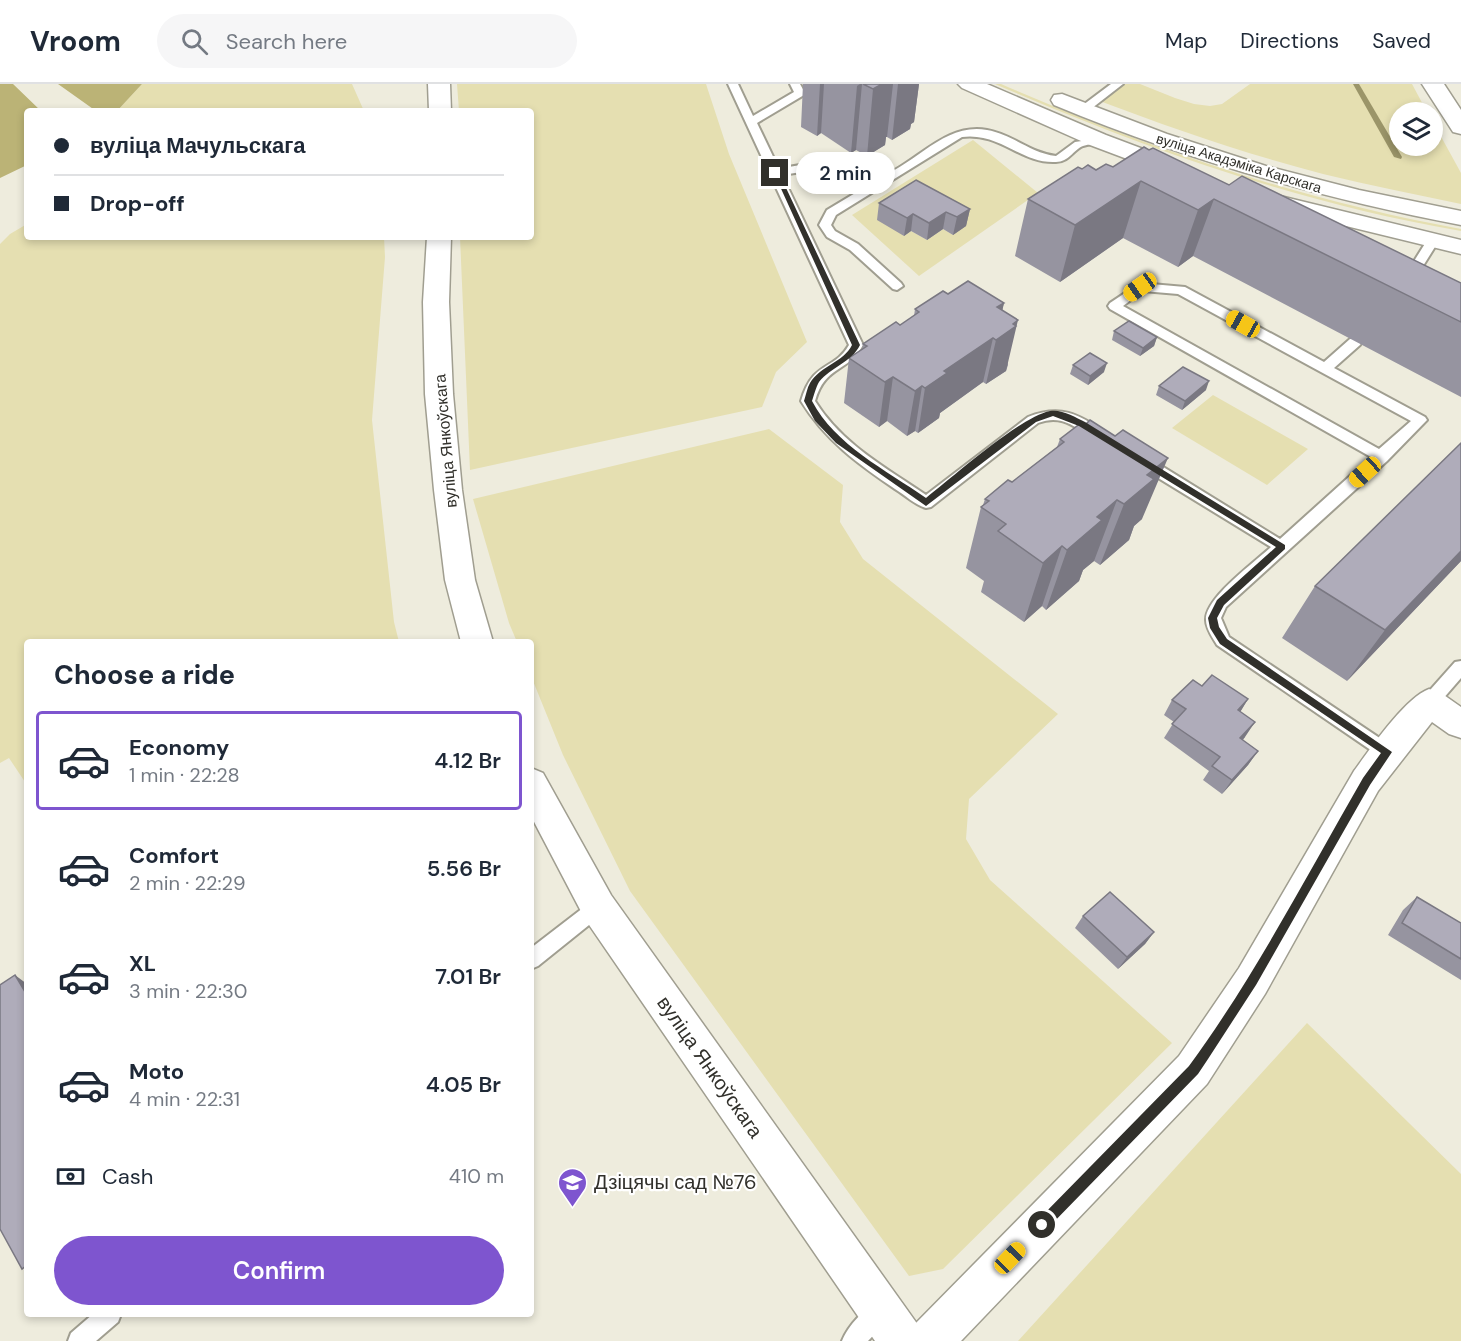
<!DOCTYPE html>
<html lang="en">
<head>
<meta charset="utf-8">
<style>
  :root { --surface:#fff; --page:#f6f6f7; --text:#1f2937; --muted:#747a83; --line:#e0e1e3; --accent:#7e55cf }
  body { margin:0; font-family:"DM Sans",sans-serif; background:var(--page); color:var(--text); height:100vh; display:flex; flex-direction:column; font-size:22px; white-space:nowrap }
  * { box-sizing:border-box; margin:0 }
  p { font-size:20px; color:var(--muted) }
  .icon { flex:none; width:33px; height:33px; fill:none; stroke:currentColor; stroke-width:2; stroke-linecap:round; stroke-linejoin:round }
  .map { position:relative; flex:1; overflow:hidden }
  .panel { position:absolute; left:24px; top:555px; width:510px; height:678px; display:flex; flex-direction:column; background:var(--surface); border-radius:6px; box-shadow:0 3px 9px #0003 }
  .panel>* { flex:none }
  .hud { position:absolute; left:24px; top:24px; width:510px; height:132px; border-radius:6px; box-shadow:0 3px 9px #0003; display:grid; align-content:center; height:132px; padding:0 30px; background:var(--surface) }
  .controls { position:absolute; left:1389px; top:18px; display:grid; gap:12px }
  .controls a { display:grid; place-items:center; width:54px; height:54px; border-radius:50%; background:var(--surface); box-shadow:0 3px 9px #0003; font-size:30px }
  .end { position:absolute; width:27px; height:27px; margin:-14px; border:8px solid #31302b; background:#fff; box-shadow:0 0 0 3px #fff }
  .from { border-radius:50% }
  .bubble { position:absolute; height:42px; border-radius:21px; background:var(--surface); box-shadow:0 3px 9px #0003; font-size:20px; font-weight:600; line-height:42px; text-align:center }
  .car { position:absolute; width:18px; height:36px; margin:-18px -9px; border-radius:8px; box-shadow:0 0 4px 2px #0007; background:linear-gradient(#f5c518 24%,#345 0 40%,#f5c518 0 76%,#345 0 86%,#f5c518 0) }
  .hud b { display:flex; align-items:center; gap:21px; height:57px; font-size:22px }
  .hud b+b { border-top:2px solid var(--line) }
  .hud i { width:15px; height:15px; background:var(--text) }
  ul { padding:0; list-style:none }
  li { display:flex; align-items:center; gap:18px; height:99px; margin:0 12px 9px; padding:0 18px; border:3px solid transparent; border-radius:6px }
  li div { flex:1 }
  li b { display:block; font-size:22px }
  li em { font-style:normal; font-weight:600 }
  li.current { border-color:var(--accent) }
  li>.icon { width:54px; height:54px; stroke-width:1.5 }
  h2 { padding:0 30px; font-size:27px; line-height:72px }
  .pay { display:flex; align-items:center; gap:15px; height:66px; padding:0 30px; font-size:22px }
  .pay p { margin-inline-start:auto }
  .primary-button { display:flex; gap:12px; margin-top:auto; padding:12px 30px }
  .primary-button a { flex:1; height:69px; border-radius:36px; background:var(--accent); color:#fff; font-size:24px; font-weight:600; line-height:69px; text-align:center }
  header { display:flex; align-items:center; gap:36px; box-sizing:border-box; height:84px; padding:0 30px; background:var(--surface); border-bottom:2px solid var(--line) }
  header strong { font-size:28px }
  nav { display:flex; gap:33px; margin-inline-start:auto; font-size:21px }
  .search { width:420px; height:54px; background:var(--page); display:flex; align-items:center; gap:15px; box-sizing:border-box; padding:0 21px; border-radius:33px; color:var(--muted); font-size:22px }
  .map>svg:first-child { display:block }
</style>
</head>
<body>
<header>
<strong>Vroom</strong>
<div class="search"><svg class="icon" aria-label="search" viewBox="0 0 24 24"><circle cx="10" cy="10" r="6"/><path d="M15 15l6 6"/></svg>Search here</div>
<nav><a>Map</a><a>Directions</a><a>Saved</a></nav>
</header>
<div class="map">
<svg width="1461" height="1257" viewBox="0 0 1461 1257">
  <rect width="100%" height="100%" fill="#eeecdd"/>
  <!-- green -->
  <path fill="#e5dfb1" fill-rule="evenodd" d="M142 0H352L364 27H117Z
    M457 0H706L729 70 807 258 776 288 762 323 470 386 460 153H531V27H459Z
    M995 0H1001C1150 65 1301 116 1461 145V147C1299 119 1146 65 995 0Z
    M1118 0H1140L1175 14 1194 20 1210 22 1222 20 1250 0H1412L1427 28H1400V62H1432L1433 38 1461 89V120C1415 110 1368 101 1323 90 1246 70 1171 44 1097 16Z
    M973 56 1038 109 919 192 852 131ZM913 113 953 151 943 145 927 156 911 147 904 152Z
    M27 140V153H384L385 173 372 336 394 538 399 558H27V701L9 674 0 679V160L10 150Z
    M1213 311 1308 365 1267 401 1172 344Z
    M769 345 843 401 840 438 863 475 1058 630 969 715 966 755 990 796 1172 959 943 1185 909 1192 630 807 563 671 531 592V558H517L509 539 473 415Z
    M1307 939 1461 1090V1257H1018Z"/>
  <!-- forest -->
  <path fill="#bbb376" d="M0 0H13L41 27H27V81L0 94Z
    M58 0H142L117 27H96Z"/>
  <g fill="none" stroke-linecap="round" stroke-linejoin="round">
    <!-- stream -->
    <path fill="#9b9569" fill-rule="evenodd" d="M1353 0H1359L1402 73 1401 75 1394 73Z"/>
    <defs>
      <path id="service" d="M728 0H738L753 32 794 8 790 0H800L805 9 804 11 757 39 779 85C799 81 819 76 839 82 852 86 860 96 874 95 914 84 942 38 987 46 1012 50 1030 69 1056 72L1075 58 1102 54V58C1096 60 1089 60 1083 62 1073 66 1069 78 1056 78 1021 80 1000 48 962 53L836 131 831 141 835 147 858 160 901 199 903 202 897 206 893 205 850 166 827 153 819 141 827 126 867 102 827 86 808 87 782 91 863 261C848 289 825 281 815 317 842 360 885 383 926 411L1028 333C1061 320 1077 330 1105 348L1107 351 1105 354C1085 360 1072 326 1038 339L931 423 926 424C915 421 905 411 895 405 858 380 825 356 801 317 813 276 834 287 849 261Z
        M1111 0H1123L1087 28H1079V24Z
        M1432 154 1438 158 1413 198 1411 201H1403L1401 198 1426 158Z
        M1140 199 1185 203 1324 278 1350 255H1360L1362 258 1360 261 1334 284 1425 333 1427 336 1387 377 1226 523 1221 534 1229 553 1393 663 1395 668 1393 673 1387 675 1381 673 1217 561C1213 554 1206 545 1206 536 1205 514 1255 478 1271 463L1137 381 1135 377 1137 373H1147L1280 455 1371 373 1110 225 1108 222 1110 219ZM1143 207 1178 210 1411 337 1379 365 1123 222Z
        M1461 577V594L1435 624 1429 626 1423 624 1421 619 1423 614 1455 578Z
        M598 815 604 817 607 823 604 829 538 882 531 885V864L592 817Z
        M880 1217 888 1220 891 1228 888 1236 868 1257H842C848 1242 865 1223 880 1217Z
        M93 1230H121L118 1238 96 1257H68L71 1249Z"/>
      <path id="minor" d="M1422 0H1444L1461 26V50L1453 48Z
        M1429 605 1441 609 1461 623V654L1449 650 1432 638 1378 707 1265 910 1207 1000 961 1257H908L914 1241 1179 972 1239 884 1354 687C1370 665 1405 614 1429 605Z"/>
      <path id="tertiary" d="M428 0H450L451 27H429Z
        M427 153H451L449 218 453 310 462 406 475 496 493 558H461L445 496 434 406 425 310 423 218Z
        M531 684 543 689 611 811 918 1241 924 1257H875L585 835 531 732Z"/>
      <path id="secondary" d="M958 0H987L1106 51 1183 80 1186 85 1183 90 1175 92 1167 90 1090 61 962 4Z
        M1062 10 1167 50 1266 82 1359 106 1461 127V141C1321 114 1186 76 1054 21L1051 16 1054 11Z
        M1276 111 1461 156V170L1268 123 1264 118 1268 113Z"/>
    </defs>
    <!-- service casing -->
    <use href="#service" stroke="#a09e90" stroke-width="4"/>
    <!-- minor casing -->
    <use href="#minor" stroke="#a09e90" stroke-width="3"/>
    <!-- tertiary casing -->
    <use href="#tertiary" stroke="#a09e90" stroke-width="3"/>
    <!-- secondary casing -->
    <use href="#secondary" stroke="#a09e90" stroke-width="3"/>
    <!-- service -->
    <use href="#service" fill="#fff" fill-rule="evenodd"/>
    <!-- minor -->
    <use href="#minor" fill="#fff" fill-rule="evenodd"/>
    <!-- tertiary -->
    <use href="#tertiary" fill="#fff" fill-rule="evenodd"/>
    <!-- secondary -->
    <use href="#secondary" fill="#fff" fill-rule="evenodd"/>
  </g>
  <!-- wall -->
  <path fill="#9694a0" d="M803 0H919L914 38 911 40 910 45 892 56 887 53H886L885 61 867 72 856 66 851 69 821 49 817 52 801 43Z
    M1113 83 1229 101 1461 199V313L1193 172 1178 183 1123 154 1060 198 1015 172 1028 115 1082 85 1096 86Z
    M879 119 970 125 966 142 953 151 943 145 927 156 911 147 904 152 877 136Z
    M948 210 1004 219 1002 226 1008 281 1006 287 986 300 983 298 940 329 939 334 918 349 915 347 907 352 887 337 879 343 844 319 849 274 862 265 863 260 900 241 914 232 915 225Z
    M1114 247 1157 253 1154 262 1140 272 1112 256Z
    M1073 281 1104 288 1088 301 1070 290Z
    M1159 302 1206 306 1182 326 1156 311Z
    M1081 339 1142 435 1134 442 1129 456 1100 481 1094 477 1083 486 1079 497 1046 526 1042 522 1024 538 981 508 984 497 966 484 981 423 983 421 985 415 1012 398 1057 363 1060 355Z
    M1461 359V477L1347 597 1282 554 1315 502Z
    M1202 602 1248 615 1240 628 1245 653 1243 656 1258 667 1248 681 1222 710 1203 696 1209 687 1164 654 1174 638 1164 631 1172 616Z
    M1417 813 1461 839V896L1388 851 1403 826Z
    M1083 832 1154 848 1145 860 1118 885 1075 844Z"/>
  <!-- shaded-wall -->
  <path fill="#7a7882" d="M820 0H824L821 49 817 52Z
    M860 0H862L856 66 851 69 857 2Z
    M882 0H893L887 53H886L885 61 867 72 873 5Z
    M898 0H919L914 38 911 40 910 45 892 56Z
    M1141 97 1123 154 1060 198 1075 141Z
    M1214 115 1193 172 1178 183 1198 126Z
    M970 125 966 142 953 151 957 133Z
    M946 128 943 145 927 156 929 139Z
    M913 130 911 147 904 152 907 134Z
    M1004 219 996 255 993 254 983 298 940 329 939 334 918 349 925 304 944 287 997 223Z
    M1018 236 1006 287 986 300 996 256 1013 240Z
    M1157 253 1154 262 1140 272 1143 264Z
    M1107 279 1104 288 1088 301 1090 292Z
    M893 293 887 337 879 343 885 298Z
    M1209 297 1206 306 1182 326 1185 317Z
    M922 302 915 347 907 352 915 307Z
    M1168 374 1142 435 1134 442 1129 456 1100 481 1124 420 1147 391Z
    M1117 416 1094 477 1083 486 1079 497 1046 526 1067 466 1097 433Z
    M1062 462 1042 522 1024 538 1043 479Z
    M1461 467V477L1347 597 1385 546Z
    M1248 615 1239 630 1238 626Z
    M1255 638 1245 653 1230 669 1240 654Z
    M1258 667 1248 681 1222 710 1232 696Z
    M1154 848 1145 860 1118 885 1127 873Z
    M15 891 27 900V911Z"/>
  <!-- building -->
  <path fill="#afacba" stroke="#7a7882" stroke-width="1.5" d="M863 0H882L873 5Z
    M1144 63 1149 66 1153 64 1229 101 1242 92 1461 199V238L1214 115 1198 126 1141 97 1075 141 1028 115 1078 83 1082 85 1088 81 1096 86 1106 80 1113 83Z
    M916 96 970 125 957 133 946 128 929 139 913 130 907 134 879 119Z
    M968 197 1004 219 997 223 1018 236 1013 240 1016 242 996 256 993 254 944 287 947 289 925 304 922 302 915 307 893 293 885 298 849 274 867 262 863 260 896 238 900 241 919 228 915 225 943 207 948 210Z
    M1129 237 1157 253 1143 264 1114 247Z
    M1090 269 1107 279 1090 292 1073 281Z
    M1183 283 1209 297 1185 317 1159 302Z
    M1090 336 1115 352 1123 346 1168 374 1147 391 1154 395 1124 420 1117 416 1097 433 1102 436 1067 466 1062 462 1043 479 998 447 1006 440 981 423 989 417 985 415 1008 396 1012 398 1064 358 1060 355 1081 339 1085 341Z
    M1461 359V467L1385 546 1315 502Z
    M1212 591 1248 615 1238 626 1255 638 1240 654 1258 667 1232 696 1212 682 1220 673 1172 640 1186 625 1172 616 1193 596 1202 602Z
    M1110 808 1154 848 1127 873 1083 832Z
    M1417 813 1461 839V875L1402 839Z
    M15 891 27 911V1181L22 1185 0 1145V901Z"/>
  <!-- route -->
  <path fill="#31302b" d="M773 87 779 89 860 261C852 278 831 283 819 298 816 303 814 311 812 317 835 361 886 386 926 414 953 393 1020 333 1050 327 1062 325 1075 333 1085 338L1285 461V465L1224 521 1217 534 1219 543 1227 555 1392 668 1370 701 1256 901 1208 975 1198 990 1047 1145 1042 1147 1038 1145 1036 1141 1038 1136 1189 982C1255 892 1307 791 1363 694L1381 669 1220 560 1210 544 1208 534 1217 516 1276 463 1079 342 1053 332 1036 338 926 422 836 359 815 337 804 317C806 311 807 304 810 299 820 282 844 278 852 261Z"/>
  <!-- icons -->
  <defs>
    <symbol id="school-pin" viewBox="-11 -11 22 30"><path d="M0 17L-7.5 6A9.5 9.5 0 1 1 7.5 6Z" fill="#7e55cf" stroke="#fff"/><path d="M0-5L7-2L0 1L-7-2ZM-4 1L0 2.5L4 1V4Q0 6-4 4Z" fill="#fff"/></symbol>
  </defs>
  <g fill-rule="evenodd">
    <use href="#school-pin" x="556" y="1082" width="33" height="45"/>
  </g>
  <g text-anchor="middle" stroke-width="4.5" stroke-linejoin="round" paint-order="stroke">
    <!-- far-street labels -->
    <g font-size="14" fill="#31302b" stroke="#fff">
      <text transform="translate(1239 79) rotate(17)" y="5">вуліца Акадэміка Карскага</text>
    </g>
    <!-- street labels -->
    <g font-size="16" fill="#31302b" stroke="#fff">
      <text transform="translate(445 357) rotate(-95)" y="6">вуліца Янкоўскага</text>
    </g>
    <!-- near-street labels -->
    <g font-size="20" fill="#31302b" stroke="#fff">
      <text transform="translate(710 983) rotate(55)" y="7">вуліца Янкоўскага</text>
    </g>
    <!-- near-poi labels -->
    <g font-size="20" fill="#31302b" stroke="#fff" text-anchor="start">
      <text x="594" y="1105">Дзіцячы сад №76</text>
    </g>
  </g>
</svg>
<div class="controls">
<a><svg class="icon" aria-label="layers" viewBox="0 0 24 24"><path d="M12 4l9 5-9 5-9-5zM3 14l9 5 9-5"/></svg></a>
</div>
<i class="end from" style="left:1042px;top:1141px"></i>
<i class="end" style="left:775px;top:89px"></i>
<div class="bubble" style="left:796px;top:68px;width:99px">2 min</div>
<i class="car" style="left:1140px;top:203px;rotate:235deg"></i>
<i class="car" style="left:1243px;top:240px;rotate:299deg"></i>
<i class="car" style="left:1365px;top:388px;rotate:228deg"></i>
<i class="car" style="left:1010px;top:1174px;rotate:44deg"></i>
<div class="hud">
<b><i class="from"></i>вуліца Мачульскага</b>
<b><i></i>Drop-off</b>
</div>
<section class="panel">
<h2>Choose a ride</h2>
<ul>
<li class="current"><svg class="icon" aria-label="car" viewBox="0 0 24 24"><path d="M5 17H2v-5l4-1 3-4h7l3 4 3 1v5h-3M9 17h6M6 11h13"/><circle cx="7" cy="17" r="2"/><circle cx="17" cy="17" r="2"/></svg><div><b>Economy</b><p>1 min · 22:28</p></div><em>4.12 Br</em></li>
<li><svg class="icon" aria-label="car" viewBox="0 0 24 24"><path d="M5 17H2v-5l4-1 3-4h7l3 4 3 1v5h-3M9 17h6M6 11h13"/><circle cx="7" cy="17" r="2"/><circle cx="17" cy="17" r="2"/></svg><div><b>Comfort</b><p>2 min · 22:29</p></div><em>5.56 Br</em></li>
<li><svg class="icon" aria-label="car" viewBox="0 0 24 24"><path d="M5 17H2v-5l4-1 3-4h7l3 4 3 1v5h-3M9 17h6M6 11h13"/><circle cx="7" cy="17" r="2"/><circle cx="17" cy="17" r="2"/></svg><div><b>XL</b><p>3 min · 22:30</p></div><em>7.01 Br</em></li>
<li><svg class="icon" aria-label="car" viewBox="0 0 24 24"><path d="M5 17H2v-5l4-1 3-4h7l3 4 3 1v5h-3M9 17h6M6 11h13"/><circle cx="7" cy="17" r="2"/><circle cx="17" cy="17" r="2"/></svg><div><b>Moto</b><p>4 min · 22:31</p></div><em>4.05 Br</em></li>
</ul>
<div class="pay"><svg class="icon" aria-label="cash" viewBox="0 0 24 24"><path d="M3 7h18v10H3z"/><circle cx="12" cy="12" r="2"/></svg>Cash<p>410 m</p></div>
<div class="primary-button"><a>Confirm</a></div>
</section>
</div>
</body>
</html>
